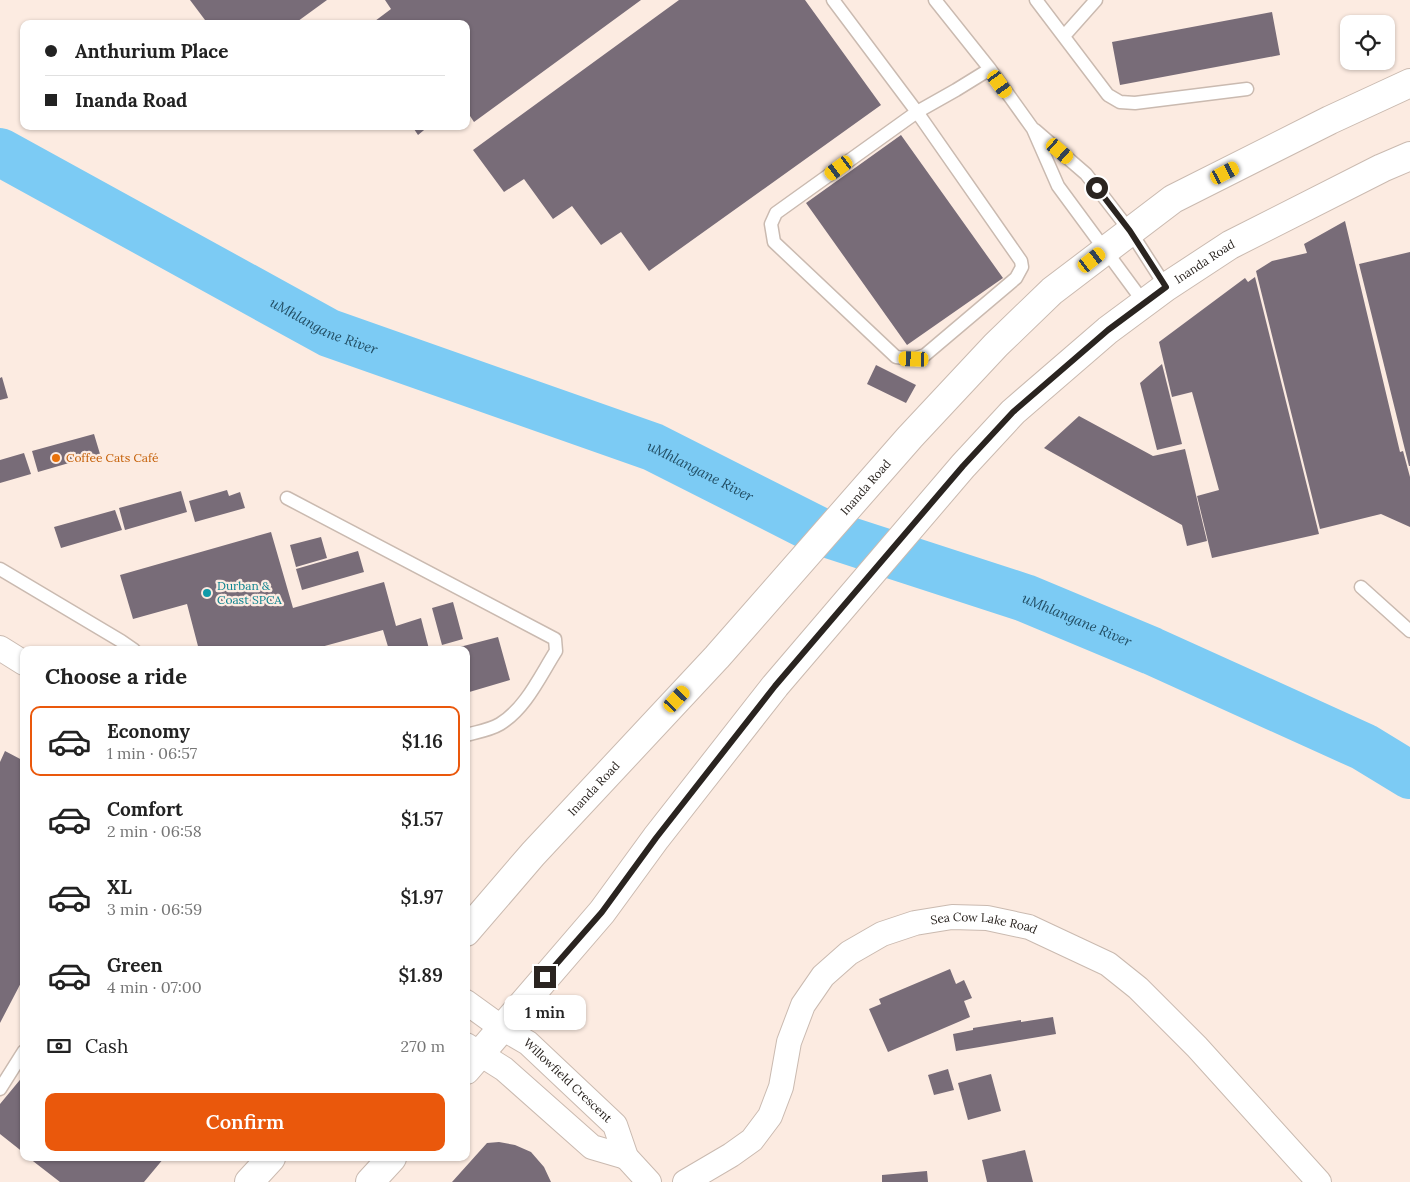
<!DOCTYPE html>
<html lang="en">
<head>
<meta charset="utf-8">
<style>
  :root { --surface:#fff; --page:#f2f2f2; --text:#222; --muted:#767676; --line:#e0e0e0; --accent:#ea580c }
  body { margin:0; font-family:Lora,serif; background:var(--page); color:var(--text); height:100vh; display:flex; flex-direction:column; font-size:19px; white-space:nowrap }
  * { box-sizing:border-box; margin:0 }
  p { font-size:16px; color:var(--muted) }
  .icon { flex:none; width:28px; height:28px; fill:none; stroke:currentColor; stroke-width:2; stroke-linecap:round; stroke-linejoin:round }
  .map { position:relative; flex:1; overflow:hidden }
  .side { position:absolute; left:20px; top:646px; width:450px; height:515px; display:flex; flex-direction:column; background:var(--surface); border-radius:10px; box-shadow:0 1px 4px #0004 }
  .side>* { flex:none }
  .top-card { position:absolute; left:20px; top:20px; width:450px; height:110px; border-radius:10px; box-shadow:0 1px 4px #0004; display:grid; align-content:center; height:110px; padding:0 25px; background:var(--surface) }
  .tools { position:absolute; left:1340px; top:15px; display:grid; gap:10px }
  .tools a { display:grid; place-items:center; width:55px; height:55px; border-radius:10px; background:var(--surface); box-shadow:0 1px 4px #0004; font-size:25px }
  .end { position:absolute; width:22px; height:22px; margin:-11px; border:6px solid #2a2420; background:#fff; box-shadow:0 0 0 2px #fff }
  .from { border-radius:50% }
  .bubble { position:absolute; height:35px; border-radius:10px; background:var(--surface); box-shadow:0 1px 4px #0004; font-size:16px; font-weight:600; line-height:35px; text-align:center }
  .car { position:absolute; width:15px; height:30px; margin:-15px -8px; border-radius:6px; box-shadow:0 0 4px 1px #0007; background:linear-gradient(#f5c518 24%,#345 0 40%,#f5c518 0 76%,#345 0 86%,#f5c518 0) }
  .top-card b { display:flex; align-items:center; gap:18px; height:48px; font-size:19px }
  .top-card b+b { border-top:1px solid var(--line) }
  .top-card i { width:12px; height:12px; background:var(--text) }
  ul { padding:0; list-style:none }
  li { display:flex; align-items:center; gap:15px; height:70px; margin:0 10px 8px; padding:0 15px; border:2px solid transparent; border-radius:10px }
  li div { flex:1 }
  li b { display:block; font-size:19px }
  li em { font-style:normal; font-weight:600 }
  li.selected { border-color:var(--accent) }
  li>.icon { width:45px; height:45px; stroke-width:1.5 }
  h2 { padding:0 25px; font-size:22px; line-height:60px }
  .pay { display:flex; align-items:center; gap:12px; height:55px; padding:0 25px; font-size:19px }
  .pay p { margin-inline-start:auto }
  .cta { display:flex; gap:10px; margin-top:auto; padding:10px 25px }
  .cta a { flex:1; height:58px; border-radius:10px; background:var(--accent); color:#fff; font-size:20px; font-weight:600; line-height:58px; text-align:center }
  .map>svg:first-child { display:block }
</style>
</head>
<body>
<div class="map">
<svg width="1410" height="1182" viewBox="0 0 1410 1182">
  <rect width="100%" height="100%" fill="#fcebe1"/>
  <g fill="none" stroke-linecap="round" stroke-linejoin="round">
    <!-- river -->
    <path stroke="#7ccbf4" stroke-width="48" id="s1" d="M0 152 329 333 653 447 819 531 1025 598 1152 651 1364 747 1410 775"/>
  </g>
  <!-- building -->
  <path fill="#786c78" d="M190 0H327L294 24H208Z
    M385 0H641L474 122 470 116 466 119V24H371L391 9Z
    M679 0H805L881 105 649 271 621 232 601 245 572 206 553 219 524 179 504 192 473 150Z
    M1272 12 1280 55 1120 85 1112 42Z
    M412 126H429L418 135Z
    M901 135 1003 278 907 345 806 203Z
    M1345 221 1400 452 1403 451 1410 477V527L1381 514 1320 529 1256 271 1272 261 1307 253 1304 244Z
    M1410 252V466H1409L1359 264Z
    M1255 277 1319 534 1212 558 1197 496 1219 490 1192 392 1172 397 1159 342 1245 278 1248 282Z
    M1162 364 1182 444 1157 450 1140 383Z
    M876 365 916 385 906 403 867 384Z
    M2 377 8 398 0 400V378Z
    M1079 416 1153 456 1185 449 1207 541 1187 546 1182 525 1044 448Z
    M94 434 100 454 38 472 32 451Z
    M24 453 31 474 0 483V460Z
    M227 490 229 496 240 492 245 508 195 522 189 501Z
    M181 491 187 512 125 530 119 508Z
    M115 510 122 530 61 548 54 527Z
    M271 532 293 608 384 582 396 626 421 618 429 649 389 650 383 630 321 647 322 650H199L187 604 133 619 120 575Z
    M321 537 327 558 296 567 290 545Z
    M358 551 364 572 302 590 296 569Z
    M453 602 463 639 442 645 432 608Z
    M498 637 510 680 466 693V650L452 649Z
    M5 751 24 761V977L0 1023V762Z
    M950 969 956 984 964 980 972 998 964 1001 970 1017 888 1052 869 1009 881 1004 879 999Z
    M1053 1017 1056 1034 956 1051 953 1034 973 1030V1028L1021 1020V1022Z
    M948 1069 954 1090 934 1095 928 1075Z
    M991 1074 1001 1111 968 1120 958 1083Z
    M24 1075V1153L0 1134V1104Z
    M499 1142 515 1145 531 1152 544 1167 551 1182H452L487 1143Z
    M1025 1150 1033 1182H987L982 1160Z
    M29 1158H164L144 1182H60Z
    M927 1171 928 1182H882V1175Z"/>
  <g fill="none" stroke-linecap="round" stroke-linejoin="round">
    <defs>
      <path id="lane" d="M833 0 917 112 776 213 771 224 774 242 896 357 914 359 925 355 1016 278 1022 267 1021 261 917 112 956 90 990 69
        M935 0 990 69 1033 129 1058 186 1145 304
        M1036 0 1108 95 1120 102 1135 103 1247 89
        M1064 36 1096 0
        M1035 130 1086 174 1130 231 1166 287
        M287 498 555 639 556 651C540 676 526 708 500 724 490 730 477 732 466 735
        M0 569 121 641 134 650
        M1361 587 1410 631
        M0 1089 24 1051"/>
      <g id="street">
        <path d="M0 648 24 663"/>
        <path id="s2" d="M466 1002 502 1028 528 1043 615 1125 626 1157 649 1182"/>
        <path d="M466 1045 504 1069 592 1147 626 1157"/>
        <path id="s3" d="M685 1182 731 1155 752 1140 770 1116 781 1087 789 1042 803 1005 823 976 849 953 882 934 915 923 952 917 987 918 1029 927 1108 964 1138 988 1197 1047 1319 1182"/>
      </g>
      <g id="secondary">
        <path id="s4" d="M466 932 533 854 717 657 910 437 996 345 1052 291 1173 199 1330 120 1410 83"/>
        <path id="s5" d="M466 1070 602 912 656 838 775 686 963 466 1013 412 1108 330 1166 287 1230 245 1382 168 1410 156"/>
        <path d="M249 1182 271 1158"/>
        <path d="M370 1182 392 1158"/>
      </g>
    </defs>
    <!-- lane casing -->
    <use href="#lane" stroke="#cabab0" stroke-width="15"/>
    <!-- street casing -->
    <use href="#street" stroke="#cabab0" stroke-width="26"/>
    <!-- secondary casing -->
    <use href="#secondary" stroke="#cabab0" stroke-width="30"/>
    <!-- lane -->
    <use href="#lane" stroke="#fff" stroke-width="12"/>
    <!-- street -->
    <use href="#street" stroke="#fff" stroke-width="24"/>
    <!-- secondary -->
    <use href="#secondary" stroke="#fff" stroke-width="28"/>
  </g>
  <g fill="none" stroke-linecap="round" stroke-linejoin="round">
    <!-- route -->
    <path stroke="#2a2420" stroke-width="6" d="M545 977 602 912 656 838 775 686 963 466 1013 412 1108 330 1166 287 1130 231 1097 188"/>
  </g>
  <!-- markers -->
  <circle fill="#e8710a" stroke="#fcebe1" stroke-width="2" cx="56" cy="458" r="5"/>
  <circle fill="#0f9aa8" stroke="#fcebe1" stroke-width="2" cx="207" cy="593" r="5"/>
  <g text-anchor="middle" stroke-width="4.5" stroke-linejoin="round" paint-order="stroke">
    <!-- street labels -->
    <g font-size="12" fill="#2a2420" stroke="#fcebe1">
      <text dy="4" stroke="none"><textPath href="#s5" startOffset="1100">Inanda Road</textPath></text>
      <text dy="4" stroke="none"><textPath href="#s4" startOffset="598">Inanda Road</textPath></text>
      <text dy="4" stroke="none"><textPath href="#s4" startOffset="192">Inanda Road</textPath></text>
      <text dy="4" stroke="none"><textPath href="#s3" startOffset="438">Sea Cow Lake Road</textPath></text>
      <text dy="4" stroke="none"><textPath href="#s2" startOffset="129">Willowfield Crescent</textPath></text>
    </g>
    <!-- food labels -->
    <g font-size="12" fill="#c56008" stroke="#fcebe1" text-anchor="start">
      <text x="66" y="462">Coffee Cats Café</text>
    </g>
    <!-- culture labels -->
    <g font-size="12" fill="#0d838f" stroke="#fcebe1" text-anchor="start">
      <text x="217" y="590">Durban &amp;<tspan x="217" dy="14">Coast SPCA</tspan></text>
    </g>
    <!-- water labels -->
    <g font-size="14" font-style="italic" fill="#224e64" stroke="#fcebe1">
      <text dy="5" stroke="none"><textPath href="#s1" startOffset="368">uMhlangane River</textPath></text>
      <text dy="5" stroke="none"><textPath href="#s1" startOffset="772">uMhlangane River</textPath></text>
      <text dy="5" stroke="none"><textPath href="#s1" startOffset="1178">uMhlangane River</textPath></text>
    </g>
  </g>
</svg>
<div class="tools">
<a><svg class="icon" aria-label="locate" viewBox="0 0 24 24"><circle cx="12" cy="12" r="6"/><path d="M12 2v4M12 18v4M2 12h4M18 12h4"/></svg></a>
</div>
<i class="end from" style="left:1097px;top:188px"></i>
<i class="end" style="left:545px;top:977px"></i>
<div class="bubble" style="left:504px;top:995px;width:82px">1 min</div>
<i class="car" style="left:1000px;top:84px;rotate:144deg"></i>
<i class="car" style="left:1060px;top:151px;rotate:131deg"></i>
<i class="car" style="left:839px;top:168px;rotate:234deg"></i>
<i class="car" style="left:1225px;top:173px;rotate:63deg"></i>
<i class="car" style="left:1092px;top:260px;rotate:52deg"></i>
<i class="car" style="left:914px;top:359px;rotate:272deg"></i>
<i class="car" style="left:677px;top:699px;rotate:43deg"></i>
<div class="top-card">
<b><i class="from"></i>Anthurium Place</b>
<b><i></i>Inanda Road</b>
</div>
<section class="side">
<h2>Choose a ride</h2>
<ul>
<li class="selected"><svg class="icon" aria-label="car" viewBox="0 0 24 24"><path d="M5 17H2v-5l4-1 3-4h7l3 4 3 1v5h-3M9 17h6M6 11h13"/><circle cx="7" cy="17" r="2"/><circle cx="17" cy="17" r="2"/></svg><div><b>Economy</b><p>1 min · 06:57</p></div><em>$1.16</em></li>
<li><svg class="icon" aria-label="car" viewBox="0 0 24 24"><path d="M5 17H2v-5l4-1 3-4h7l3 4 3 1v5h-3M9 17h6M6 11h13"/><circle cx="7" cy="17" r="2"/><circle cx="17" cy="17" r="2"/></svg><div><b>Comfort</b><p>2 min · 06:58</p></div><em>$1.57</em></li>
<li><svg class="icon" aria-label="car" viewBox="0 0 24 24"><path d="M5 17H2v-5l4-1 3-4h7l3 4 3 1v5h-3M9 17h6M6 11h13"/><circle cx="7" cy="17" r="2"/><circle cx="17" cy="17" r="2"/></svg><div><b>XL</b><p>3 min · 06:59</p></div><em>$1.97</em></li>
<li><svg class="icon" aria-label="car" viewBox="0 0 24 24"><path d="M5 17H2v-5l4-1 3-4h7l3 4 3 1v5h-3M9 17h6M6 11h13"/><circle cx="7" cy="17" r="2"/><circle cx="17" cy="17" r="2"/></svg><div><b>Green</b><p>4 min · 07:00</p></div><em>$1.89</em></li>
</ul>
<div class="pay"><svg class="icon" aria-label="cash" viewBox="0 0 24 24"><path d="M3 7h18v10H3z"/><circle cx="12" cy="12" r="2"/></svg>Cash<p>270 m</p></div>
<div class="cta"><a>Confirm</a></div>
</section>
</div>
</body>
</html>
